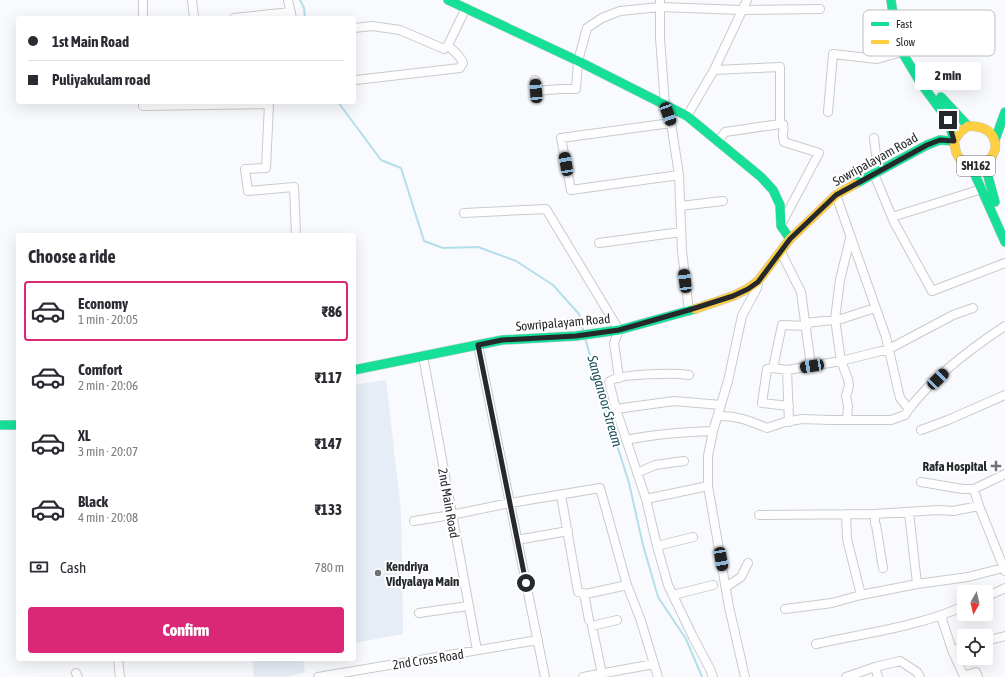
<!DOCTYPE html>
<html lang="en">
<head>
<meta charset="utf-8">
<style>
  :root { --surface:#fff; --page:#f7f7f7; --text:#2b2b33; --muted:#7c7c81; --line:#e1e1e2; --accent:#db2777 }
  body { margin:0; font-family:"Asap Condensed",sans-serif; background:var(--page); color:var(--text); height:100vh; display:flex; flex-direction:column; font-size:15px; white-space:nowrap }
  * { box-sizing:border-box; margin:0 }
  p { font-size:13px; color:var(--muted) }
  .icon { flex:none; width:22px; height:22px; fill:none; stroke:currentColor; stroke-width:2; stroke-linecap:round; stroke-linejoin:round }
  .map { position:relative; flex:1; overflow:hidden }
  .panel { position:absolute; left:16px; top:233px; width:340px; height:428px; display:flex; flex-direction:column; background:var(--surface); border-radius:4px; box-shadow:0 4px 16px #0002 }
  .panel>* { flex:none }
  .guide { position:absolute; left:16px; top:16px; width:340px; height:88px; border-radius:4px; box-shadow:0 4px 16px #0002; display:grid; align-content:center; height:88px; padding:0 12px; background:var(--surface) }
  .needle { width:26px; rotate:188deg }
  .controls { position:absolute; left:957px; top:585px; display:grid; gap:8px }
  .controls a { display:grid; place-items:center; width:36px; height:36px; border-radius:4px; background:var(--surface); box-shadow:0 4px 16px #0002; font-size:20px }
  .end { position:absolute; width:18px; height:18px; margin:-9px; border:5px solid #26292c; background:#fff; box-shadow:0 0 0 2px #fff }
  .from { border-radius:50% }
  .bubble { position:absolute; height:28px; border-radius:4px; background:var(--surface); box-shadow:0 4px 16px #0002; font-size:13px; font-weight:800; line-height:28px; text-align:center }
  .car { position:absolute; width:12px; height:24px; margin:-12px -6px; border-radius:5px; box-shadow:0 0 3px 1px #0007; background:linear-gradient(#222 24%,#8ab4d8 0 40%,#222 0 76%,#8ab4d8 0 86%,#222 0) }
  .guide b { display:flex; align-items:center; gap:14px; height:38px; font-size:15px }
  .guide b+b { border-top:1px solid var(--line) }
  .guide i { width:10px; height:10px; background:var(--text) }
  ul { padding:0; list-style:none }
  li { display:flex; align-items:center; gap:12px; height:60px; margin:0 8px 6px; padding:0 4px; border:2px solid transparent; border-radius:4px }
  li div { flex:1 }
  li b { display:block; font-size:15px }
  li em { font-style:normal; font-weight:800 }
  li.active { border-color:var(--accent) }
  li>.icon { width:36px; height:36px; stroke-width:1.5 }
  h2 { padding:0 12px; font-size:18px; line-height:48px }
  .pay { display:flex; align-items:center; gap:10px; height:44px; padding:0 12px; font-size:15px }
  .pay p { margin-inline-start:auto }
  .cta { display:flex; gap:8px; margin-top:auto; padding:8px 12px }
  .cta a { flex:1; height:46px; border-radius:4px; background:var(--accent); color:#fff; font-size:16px; font-weight:800; line-height:46px; text-align:center }
  .map>svg:first-child { display:block }
</style>
</head>
<body>
<div class="map">
<svg width="1005" height="677" viewBox="0 0 1005 677">
  <rect width="100%" height="100%" fill="#f8fafd"/>
  <!-- built -->
  <path fill="#e6edf6" d="M386 380 401 511 403 634 354 643V385Z
    M252 659H303L305 673 283 677H254Z"/>
  <g fill="none" stroke-linecap="round" stroke-linejoin="round">
    <!-- stream -->
    <path stroke="#b2dfea" stroke-width="2" d="M300 0 304 8 305 18
      M338 102 381 160 401 168 424 241 443 248 478 247 516 261 553 285 579 314 583 330
      M585 338 605 407 629 483 643 545 658 597 686 639 702 677"/>
    <defs>
      <path id="street" d="M192 0 194 18
        M288 0 292 18
        M660 0V38L665 105 671 123 679 175 682 251 689 311
        M143 18V0
        M234 18 291 12
        M354 28 372 26 400 30 444 49 448 45 466 8
        M714 70 780 67V124L725 132 718 142
        M356 80 460 68 463 63C461 56 453 51 448 45
        M535 80 536 91 560 89H576L578 61 587 28 602 18 620 11 660 7 742 10 820 9
        M143 102V106L269 104 266 168 245 169 248 191 294 187 296 235
        M828 112 833 54 877 59 902 52
        M687 116 714 70 747 0
        M671 123 561 138 571 190 679 175
        M780 124H783C785 130 781 135 784 142L819 153 782 223
        M874 138 878 172
        M874 174 894 222 932 291 1005 263
        M836 195 886 337 900 398 909 409C934 376 970 349 1005 326
        M680 206 723 201
        M464 213 546 209 619 330 614 343 619 378
        M892 217 982 189
        M599 243 681 232
        M781 252 801 292 811 366
        M806 323 841 319 875 308
        M807 326 782 325 773 368 787 370 841 361 889 349 953 315 973 308
        M478 345 545 677
        M423 356 477 650
        M773 368 767 369 762 403 789 406
        M787 370 789 422
        M689 375C676 373 617 373 609 382L616 409 646 499 657 546 668 585 693 637 710 669 713 677
        M616 409 674 401 721 405
        M718 416C736 415 750 421 767 428L785 422 802 419 830 420H891L905 415 909 409
        M847 420 848 406 846 396 849 386 848 379 841 361 835 319 840 280 850 239
        M921 430 948 420 1005 395
        M626 440C655 434 683 432 713 431
        M637 473 655 465 684 461
        M1005 474 974 489 979 506 1005 571
        M921 482 963 489H974
        M561 495 578 592 586 594 627 585
        M646 499 708 486
        M909 512 917 584
        M846 514 847 539 861 595
        M875 514V524L876 525 883 568
        M759 515 874 514 939 510 953 511 979 506
        M414 521 451 515 510 503 600 488 627 585 640 618 658 677
        M517 540 568 531
        M657 546 693 537
        M726 587 741 577 748 563
        M584 593 589 620
        M673 595 713 585
        M986 597 1005 588
        M785 609 832 603 861 595 917 584 968 577 1003 568
        M419 613 468 606
        M941 616 952 650 964 676 976 672 978 677
        M986 641 1005 636
        M816 644C865 633 918 627 964 606
        M952 650 964 647
        M118 659 120 677
        M76 673 78 677
        M602 674 592 626 617 620
        M318 677 538 640
        M583 677 654 664
        M745 677 729 607 708 486V456L713 431 728 381 742 316 757 288 758 281
        M846 677 875 667
        M878 677 875 667 900 661 917 672 920 677"/>
      <path id="fast" d="M448 0 578 61 687 116 761 177 773 190 780 205 781 226 790 239
        M891 0 895 27 902 52 920 82 948 120 954 141
        M941 97 968 126
        M995 140 1005 112
        M989 161 988 176 995 202
        M971 166 1005 242
        M855 184 927 145 940 140 954 141
        M354 370 502 340 576 336 619 330 695 309
        M0 425H18"/>
      <path id="slow" d="M968 126C978 126 990 128 994 139 1002 161 970 176 958 156 955 152 955 146 954 141L960 132Z
        M695 309 733 296 747 289 758 281 790 239 836 195 855 184"/>
    </defs>
    <!-- street casing -->
    <use href="#street" stroke="#c8cbce" stroke-width="10"/>
    <!-- fast casing -->
    <use href="#fast" stroke="#c8cbce" stroke-width="10"/>
    <!-- slow casing -->
    <use href="#slow" stroke="#c8cbce" stroke-width="10"/>
    <!-- street -->
    <use href="#street" stroke="#fefeff" stroke-width="8"/>
    <!-- fast -->
    <use href="#fast" stroke="#16e098" stroke-width="9"/>
    <!-- slow -->
    <use href="#slow" stroke="#ffcf43" stroke-width="9"/>
  </g>
  <g fill="none" stroke-linecap="round" stroke-linejoin="round">
    <!-- route -->
    <path stroke="#26292c" stroke-width="5" d="M526 583 478 345 502 340 576 336 619 330 689 310 733 296 748 289 758 282 790 239 836 195 927 145 940 140 954 141 948 120"/>
  </g>
  <!-- markers -->
  <g fill="#707275" stroke="#fff" stroke-width="1.5">
    <path d="M994 460h4v4h4v4h-4v4h-4v-4h-4v-4h4z"/>
    <circle cx="378" cy="573" r="4"/>
  </g>
  <g text-anchor="middle" stroke-width="4" stroke-linejoin="round" paint-order="stroke">
    <!-- shield labels -->
    <rect fill="#fff" stroke="#67696b" stroke-width="1" x="957" y="156" width="38" height="20" rx="3"/>
    <g font-size="12" font-weight="bold" fill="#26292c">
      <text x="976" y="170">SH162</text>
    </g>
    <!-- street labels -->
    <g font-size="13" fill="#26292c" stroke="#fff">
      <text transform="translate(875 159) rotate(-29)" y="5">Sowripalayam Road</text>
      <text transform="translate(563 322) rotate(-5)" y="5">Sowripalayam Road</text>
      <text transform="translate(449 503) rotate(80)" y="5">2nd Main Road</text>
      <text transform="translate(428 659) rotate(-9)" y="5">2nd Cross Road</text>
    </g>
    <!-- poi labels -->
    <g font-size="13" font-weight="bold" fill="#26292c" stroke="#fff" text-anchor="end">
      <text x="987" y="471">Rafa Hospital</text>
      <text x="386" y="571" text-anchor="start">Kendriya<tspan x="386" dy="15">Vidyalaya Main</tspan></text>
    </g>
    <!-- water labels -->
    <g font-size="14" font-style="italic" fill="#184e5a" stroke="#fff">
      <text transform="translate(605 401) rotate(74)" y="5">Sanganoor Stream</text>
    </g>
  </g>
  <!-- legend -->
  <rect x="863" y="10" width="132" height="46" rx="6" fill="#fff" stroke="#bebfc0" stroke-width="1"/>
  <rect x="871" y="22" width="18" height="4" fill="#16e098"/>
  <rect x="871" y="40" width="18" height="4" fill="#ffcf43"/>
  <g font-size="11" fill="#26292c">
    <text x="896" y="28">Fast</text>
    <text x="896" y="46">Slow</text>
  </g>
</svg>
<div class="controls">
<a><svg class="needle" viewBox="-14 -14 28 28"><path d="M0-13l5 13h-10z" fill="#e53935"/><path d="M0 13l5-13h-10z" fill="#7c7c81"/></svg></a>
<a><svg class="icon" aria-label="locate" viewBox="0 0 24 24"><circle cx="12" cy="12" r="6"/><path d="M12 2v4M12 18v4M2 12h4M18 12h4"/></svg></a>
</div>
<i class="end from" style="left:526px;top:583px"></i>
<i class="end" style="left:948px;top:120px"></i>
<div class="bubble" style="left:915px;top:62px;width:66px">2 min</div>
<i class="car" style="left:536px;top:91px;rotate:356deg"></i>
<i class="car" style="left:668px;top:114px;rotate:160deg"></i>
<i class="car" style="left:566px;top:164px;rotate:350deg"></i>
<i class="car" style="left:685px;top:281px;rotate:353deg"></i>
<i class="car" style="left:812px;top:366px;rotate:261deg"></i>
<i class="car" style="left:938px;top:379px;rotate:46deg"></i>
<i class="car" style="left:721px;top:559px;rotate:170deg"></i>
<div class="guide">
<b><i class="from"></i>1st Main Road</b>
<b><i></i>Puliyakulam road</b>
</div>
<section class="panel">
<h2>Choose a ride</h2>
<ul>
<li class="active"><svg class="icon" aria-label="car" viewBox="0 0 24 24"><path d="M5 17H2v-5l4-1 3-4h7l3 4 3 1v5h-3M9 17h6M6 11h13"/><circle cx="7" cy="17" r="2"/><circle cx="17" cy="17" r="2"/></svg><div><b>Economy</b><p>1 min · 20:05</p></div><em>₹86</em></li>
<li><svg class="icon" aria-label="car" viewBox="0 0 24 24"><path d="M5 17H2v-5l4-1 3-4h7l3 4 3 1v5h-3M9 17h6M6 11h13"/><circle cx="7" cy="17" r="2"/><circle cx="17" cy="17" r="2"/></svg><div><b>Comfort</b><p>2 min · 20:06</p></div><em>₹117</em></li>
<li><svg class="icon" aria-label="car" viewBox="0 0 24 24"><path d="M5 17H2v-5l4-1 3-4h7l3 4 3 1v5h-3M9 17h6M6 11h13"/><circle cx="7" cy="17" r="2"/><circle cx="17" cy="17" r="2"/></svg><div><b>XL</b><p>3 min · 20:07</p></div><em>₹147</em></li>
<li><svg class="icon" aria-label="car" viewBox="0 0 24 24"><path d="M5 17H2v-5l4-1 3-4h7l3 4 3 1v5h-3M9 17h6M6 11h13"/><circle cx="7" cy="17" r="2"/><circle cx="17" cy="17" r="2"/></svg><div><b>Black</b><p>4 min · 20:08</p></div><em>₹133</em></li>
</ul>
<div class="pay"><svg class="icon" aria-label="cash" viewBox="0 0 24 24"><path d="M3 7h18v10H3z"/><circle cx="12" cy="12" r="2"/></svg>Cash<p>780 m</p></div>
<div class="cta"><a>Confirm</a></div>
</section>
</div>
</body>
</html>
